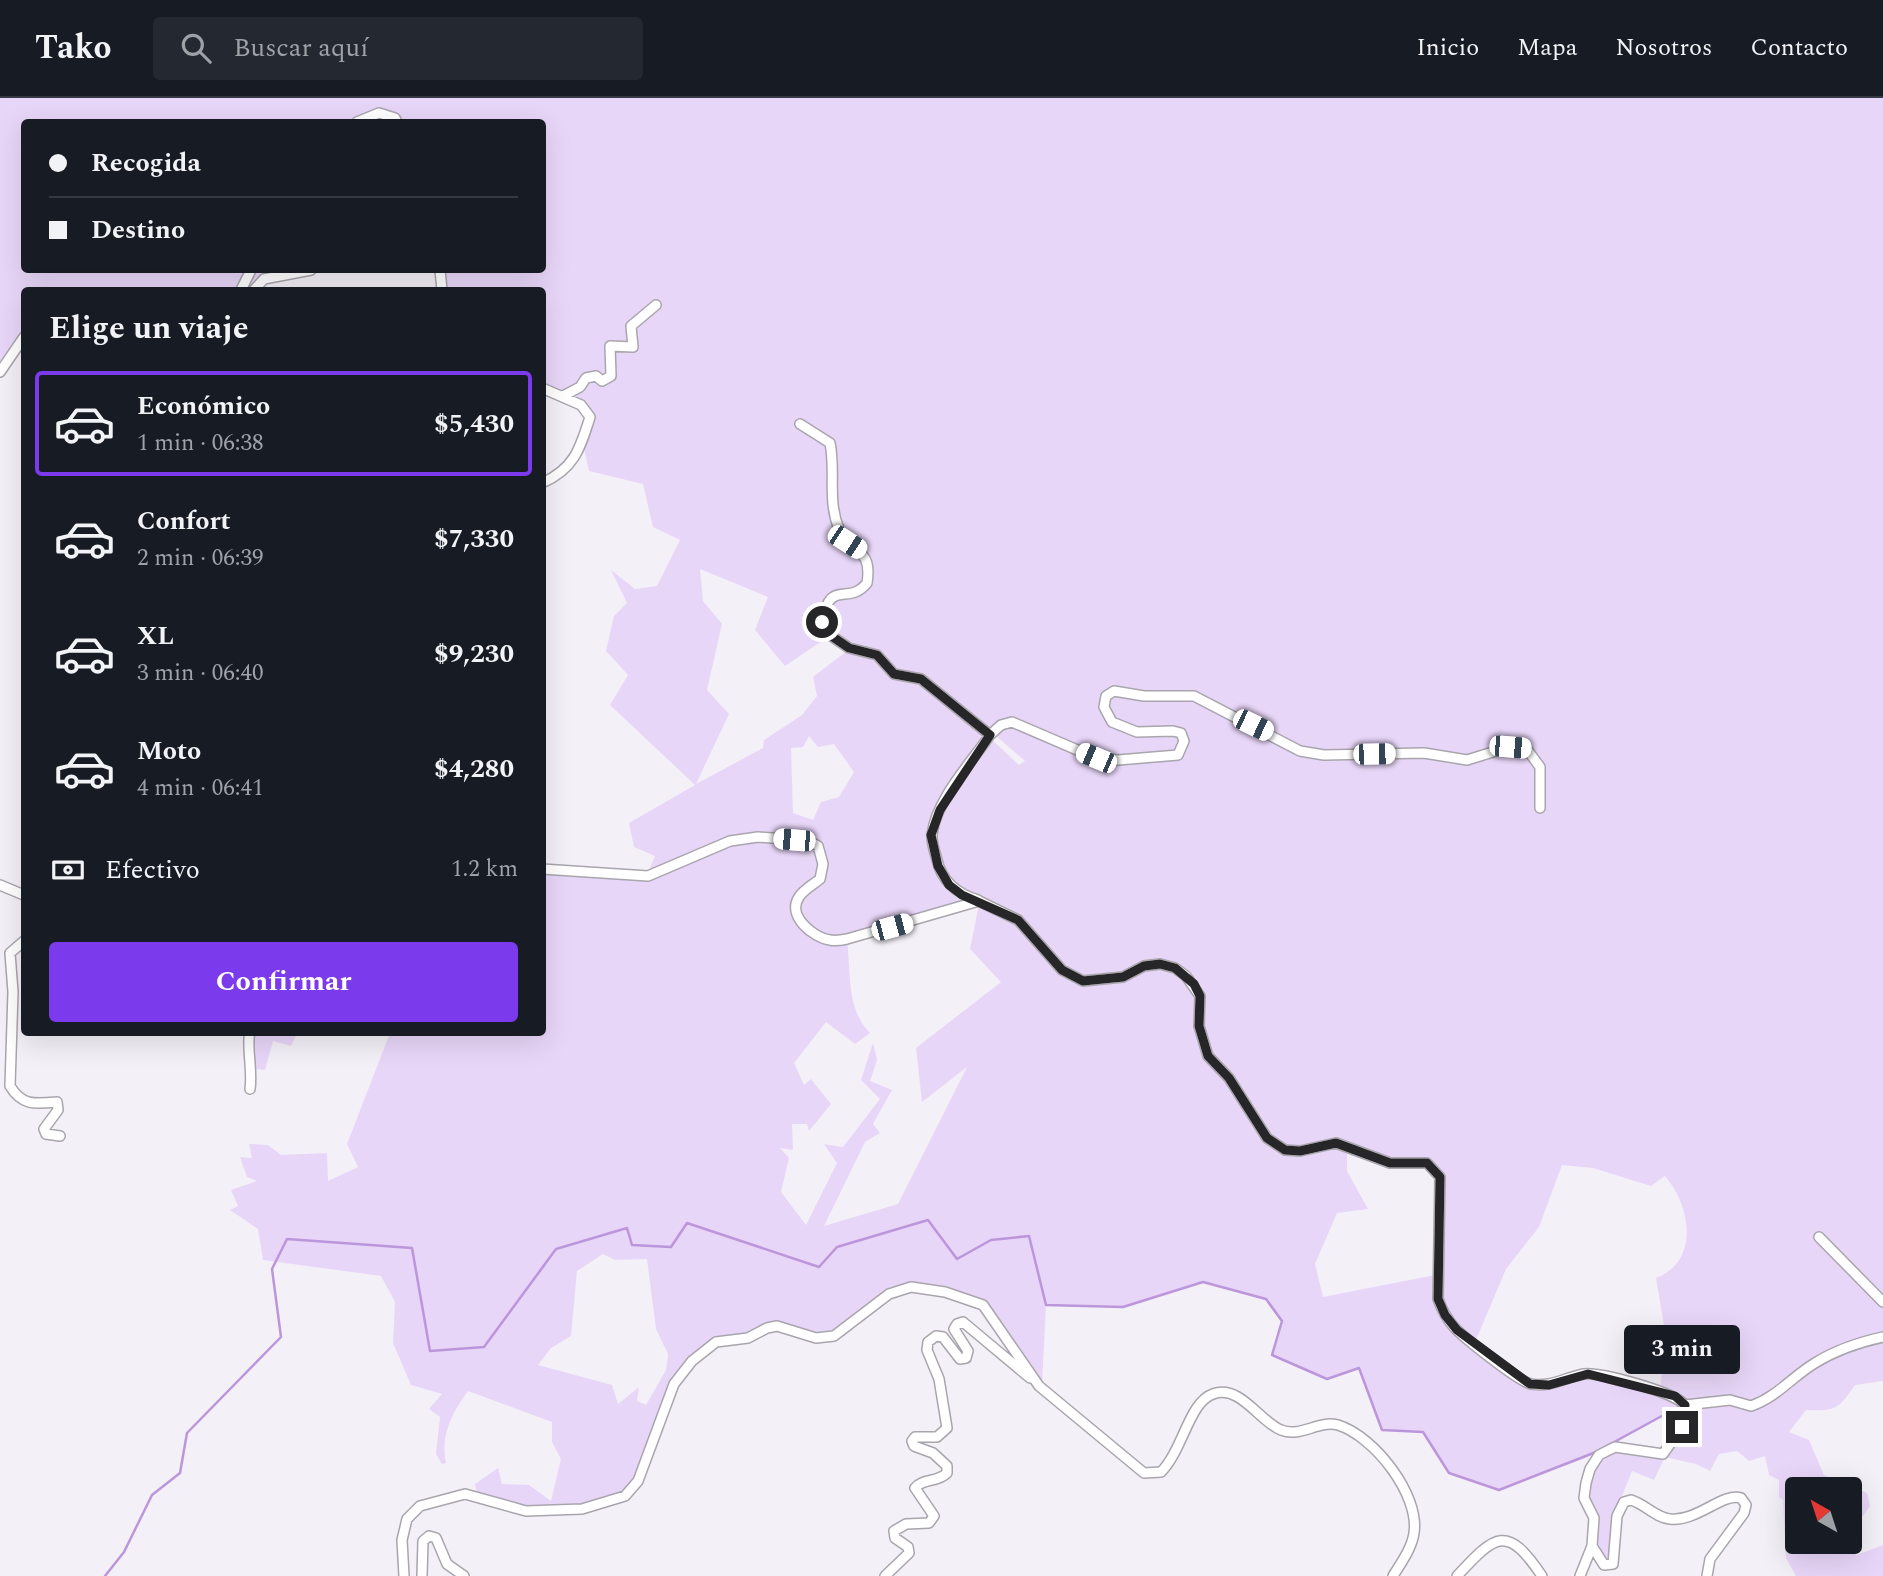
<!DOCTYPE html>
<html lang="es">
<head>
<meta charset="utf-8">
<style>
  :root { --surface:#171b24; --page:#242831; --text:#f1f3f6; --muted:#9ea1a6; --line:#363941; --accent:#7c3aed }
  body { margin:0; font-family:Spectral,serif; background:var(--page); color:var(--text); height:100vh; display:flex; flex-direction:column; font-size:26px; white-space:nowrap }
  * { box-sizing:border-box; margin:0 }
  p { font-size:23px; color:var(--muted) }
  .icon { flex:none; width:38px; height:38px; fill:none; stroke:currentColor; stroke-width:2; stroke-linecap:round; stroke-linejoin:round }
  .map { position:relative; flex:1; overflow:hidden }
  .drawer { position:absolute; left:21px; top:189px; width:525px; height:749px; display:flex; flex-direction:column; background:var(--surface); border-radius:7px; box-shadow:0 7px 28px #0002 }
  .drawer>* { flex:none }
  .top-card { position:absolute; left:21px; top:21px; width:525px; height:154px; border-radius:7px; box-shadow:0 7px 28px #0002; display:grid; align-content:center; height:154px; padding:0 28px; background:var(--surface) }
  .needle { width:46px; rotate:321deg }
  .tools { position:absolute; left:1785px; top:1379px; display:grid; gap:14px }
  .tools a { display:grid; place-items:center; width:77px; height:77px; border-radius:7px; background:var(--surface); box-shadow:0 7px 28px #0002; font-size:35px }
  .end { position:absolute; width:32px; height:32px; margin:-16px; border:9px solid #262528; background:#fff; box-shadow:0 0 0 4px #fff }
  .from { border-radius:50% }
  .bubble { position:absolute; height:49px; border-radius:7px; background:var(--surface); box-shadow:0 7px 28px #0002; font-size:23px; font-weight:700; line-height:49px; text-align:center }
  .car { position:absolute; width:21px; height:42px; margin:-21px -10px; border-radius:9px; box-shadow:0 0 5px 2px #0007; background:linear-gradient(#fff 24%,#345 0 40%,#fff 0 76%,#345 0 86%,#fff 0) }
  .top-card b { display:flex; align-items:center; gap:24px; height:66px; font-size:26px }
  .top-card b+b { border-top:2px solid var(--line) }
  .top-card i { width:18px; height:18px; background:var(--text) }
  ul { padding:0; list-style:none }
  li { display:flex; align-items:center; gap:21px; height:105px; margin:0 14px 10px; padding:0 14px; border:4px solid transparent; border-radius:7px }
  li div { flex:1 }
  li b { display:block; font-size:26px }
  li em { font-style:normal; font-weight:700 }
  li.active { border-color:var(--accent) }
  li>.icon { width:63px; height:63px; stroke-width:1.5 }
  h2 { padding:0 28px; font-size:32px; line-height:84px }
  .pay { display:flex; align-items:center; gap:18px; height:77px; padding:0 28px; font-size:26px }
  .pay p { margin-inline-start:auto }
  .button { display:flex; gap:14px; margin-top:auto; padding:14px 28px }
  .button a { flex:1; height:80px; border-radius:7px; background:var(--accent); color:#fff; font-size:28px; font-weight:700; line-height:80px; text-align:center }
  header { display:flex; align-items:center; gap:42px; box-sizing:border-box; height:98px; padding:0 35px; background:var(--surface); border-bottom:2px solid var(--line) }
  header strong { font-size:33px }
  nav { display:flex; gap:38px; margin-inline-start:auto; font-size:24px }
  .search { width:490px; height:63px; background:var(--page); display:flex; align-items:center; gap:18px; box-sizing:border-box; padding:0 24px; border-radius:7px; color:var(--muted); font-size:26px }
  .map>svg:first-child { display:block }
</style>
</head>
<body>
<header>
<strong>Tako</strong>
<div class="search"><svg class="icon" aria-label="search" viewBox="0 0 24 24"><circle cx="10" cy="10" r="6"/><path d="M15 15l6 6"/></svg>Buscar aquí</div>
<nav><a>Inicio</a><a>Mapa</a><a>Nosotros</a><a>Contacto</a></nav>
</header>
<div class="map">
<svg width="1883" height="1478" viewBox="0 0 1883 1478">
  <rect width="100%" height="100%" fill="#f4f0f8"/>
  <!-- green -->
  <path fill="#e8d6f8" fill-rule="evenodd" d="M0 0H1883V1200L1861 1174 1826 1142 1822 1146 1883 1207V1236C1855 1241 1824 1253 1802 1271 1785 1283 1772 1298 1752 1305L1730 1299 1687 1303 1677 1295 1660 1290 1666 1239 1656 1180C1700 1163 1691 1108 1665 1078L1651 1088 1593 1070 1562 1067 1539 1129 1506 1171 1476 1242 1448 1216 1441 1200 1444 1079 1428 1061C1408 1062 1390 1063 1371 1056 1361 1052 1353 1045 1342 1043 1323 1039 1304 1056 1285 1048 1279 1046 1271 1040 1268 1036 1255 1020 1246 999 1234 982 1225 968 1211 960 1206 944 1195 912 1213 893 1179 869 1149 848 1116 888 1083 880 1053 872 1042 835 1018 819 1001 807 977 804 961 792 901 751 964 681 991 641L1019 667 1025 663 995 637 1002 630 1012 627 1095 663 1118 665 1180 660 1187 643 1183 633C1163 625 1101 641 1109 600L1115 596 1143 601H1193L1299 655 1324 660 1424 658 1468 665 1510 652 1525 653 1537 670 1536 715H1542L1543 669 1536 655 1527 647 1509 646 1467 659 1424 652 1324 654 1301 650 1194 595H1144L1113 590 1104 596 1101 609 1110 626 1136 637 1179 638 1181 642 1176 654 1118 659 1097 657 1012 621 999 624 990 632 924 579 896 574 878 555 850 547 832 535 825 524C833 483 850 511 870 486 877 447 852 456 841 428 831 400 839 372 833 343L800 323 797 328 827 346C834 376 823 405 837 434 848 458 870 451 864 484 844 508 829 473 819 525L828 539 785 568 755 532 768 499 700 471 703 503 722 526 707 592 729 616 696 686 763 650 764 642 802 617 817 598 813 579 847 553 875 560 893 579 921 584 986 637C961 675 910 726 938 774 946 787 953 797 969 803L846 838C828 840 786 825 802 801 806 793 817 790 822 783 829 772 823 757 821 746 808 739 797 739 784 738 733 733 693 756 648 775L655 758 634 749 629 725 695 687 610 607 628 577 606 553 614 518 627 505 611 472 635 491 657 488 680 442 653 429 643 386 589 373 584 350 593 318 583 304 543 287 542 192H446L443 172H542V24H400L397 18 379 12 353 24H24V172H299L262 179 250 192H24V232L0 270ZM809 638 818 649 834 646 854 674 839 699 821 704 813 722 793 715 791 650 803 649Z
    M758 742 808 746 815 750C823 779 812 785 796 808L810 833 847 841C851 873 846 911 870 935L855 946 826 924 794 965 804 987 811 981 831 1006 809 1033 807 1026H792L793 1052 780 1050 789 1060 781 1094 806 1127 837 1065 824 1046 843 1049 880 1001 861 982 873 945 877 962 870 983 892 992 873 1026 880 1035 865 1044 824 1128 898 1106 967 969 922 1004 916 950 1001 884 970 851 979 806 1016 825 1082 886 1159 869 1174 873 1184 880 1197 898 1196 928 1227 982 1284 1055 1336 1048 1347 1051V1073L1368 1111 1337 1115 1315 1166 1323 1199 1435 1177 1442 1218 1529 1290 1588 1279 1646 1291 1682 1307 1583 1361 1499 1392 1449 1375 1423 1334 1382 1332 1359 1271 1327 1281 1272 1257 1282 1223 1266 1201 1203 1184 1123 1209 1046 1207 1042 1286 985 1205 911 1186 833 1235 816 1237 777 1225 747 1237 715 1241 690 1260 635 1382C598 1425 525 1409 477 1396L475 1386 498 1370 502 1386 529 1387 551 1403 561 1361 552 1344V1324L468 1293C452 1315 440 1337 446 1365L442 1366 436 1356 440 1319 429 1311 442 1296 411 1287 393 1245 395 1204 381 1178 263 1162 258 1131 230 1112 238 1108 231 1092 257 1083 247 1079 240 1059 252 1060 249 1046 268 1047 281 1057 327 1055 328 1083 358 1069 347 1046 390 935 542 934 543 774 649 781 731 746ZM603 1156 615 1162 647 1161 656 1231 668 1256 666 1272 646 1307 637 1303 639 1289 618 1306 612 1287 538 1267 551 1250 571 1238 577 1173Z
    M254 935H297L291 948 273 943 265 972 256 971 251 943Z
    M1883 1242V1283L1855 1287C1838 1312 1835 1313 1806 1312L1789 1334 1809 1342 1824 1377 1867 1395 1870 1408 1862 1419 1850 1418V1391H1797V1444H1841L1842 1448 1857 1457 1883 1447V1478H1796L1786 1460 1783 1402 1779 1399V1382L1769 1377 1765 1358 1749 1363 1737 1353 1719 1356 1710 1373 1696 1366 1665 1359 1654 1382 1632 1373 1614 1418 1610 1465H1607C1603 1459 1598 1452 1596 1446 1587 1422 1580 1359 1615 1352 1629 1349 1651 1357 1665 1358 1679 1343 1685 1331 1688 1309L1730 1305 1752 1312C1777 1302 1793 1283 1816 1268 1835 1256 1860 1247 1883 1242Z"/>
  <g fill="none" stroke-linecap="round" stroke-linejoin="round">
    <!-- stream -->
    <path stroke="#bc96db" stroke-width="2.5" d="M1605 1349 1682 1307
      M105 1478 124 1454 152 1397 180 1375 187 1335 281 1239 272 1171 287 1141 412 1150 430 1253 484 1249 556 1151 627 1130 632 1147 671 1149 687 1125 819 1169 837 1149 928 1122 957 1161 991 1142 1029 1138 1046 1207 1123 1209 1203 1184 1266 1201 1282 1223 1272 1257 1327 1281 1359 1270 1382 1332 1423 1334 1449 1375 1499 1392 1596 1354"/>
    <defs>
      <path id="minor" d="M357 24 379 15 395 20 397 24
        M440 172 442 192
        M241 192 251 172
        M254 192 264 181 311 172
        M0 274 24 239
        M542 290 581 307 590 319C580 351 574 371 542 385
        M563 298 580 289 586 280 596 278 602 283 611 278 610 248 633 249 631 228 656 207
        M800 326 830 345C836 374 827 402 839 431 850 457 873 448 867 485 848 509 830 478 822 525L830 537 849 550 877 557 894 576 921 581 990 637
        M542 771 648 778 730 743 758 739 809 743 818 748 823 766 820 781C814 786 803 792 799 799 786 818 814 840 830 842 835 843 842 842 847 841L979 803 1018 822 1062 872 1083 883 1123 879 1144 868 1160 866 1175 870 1186 878 1200 898 1199 928 1208 958 1229 980 1267 1040 1285 1052 1300 1053 1336 1045 1390 1065H1427L1440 1079 1438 1201C1442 1212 1446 1220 1454 1229 1463 1239 1519 1284 1531 1286 1550 1290 1566 1279 1584 1276 1601 1274 1674 1294 1685 1307L1682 1329 1663 1356 1615 1349 1599 1357 1590 1371 1586 1385 1584 1400 1594 1420 1592 1448 1580 1478
        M0 787 24 797
        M978 802C958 796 942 784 937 762 935 754 931 744 932 736 937 700 971 665 990 637L1001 627 1012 624 1096 660 1118 662 1178 657 1184 643 1181 635 1173 633 1137 634 1112 624 1104 609 1106 598 1114 593 1144 598H1194L1300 653 1324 657 1424 655 1467 662 1509 649 1526 650 1540 669V710
        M24 843 10 855 13 894 10 988C22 1008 35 1006 57 1004L58 1012 44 1031 46 1036 60 1038
        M250 991C253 972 246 948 250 934
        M1819 1139 1883 1204
        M1685 1307 1730 1302 1751 1308C1777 1299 1793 1278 1815 1265 1836 1252 1860 1244 1883 1239
        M1592 1448 1604 1467 1613 1466 1617 1418 1624 1404 1631 1402C1645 1406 1656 1420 1670 1421 1697 1424 1723 1394 1741 1400L1746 1407 1744 1415 1710 1461 1707 1478
        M404 1478 402 1442 407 1421 420 1408 465 1396 526 1413 582 1411 625 1398 638 1383 674 1286 692 1263 716 1244 748 1240 767 1230 777 1228 816 1240 834 1238 889 1196 911 1189 945 1194 983 1207 1039 1288 1144 1375 1161 1374C1183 1352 1189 1304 1213 1296 1240 1286 1259 1323 1281 1332 1301 1340 1318 1322 1338 1327 1374 1338 1420 1397 1414 1435 1412 1450 1401 1465 1393 1478
        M422 1478 423 1443 429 1438 436 1440 447 1466 464 1478
        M885 1478 909 1455 908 1449 895 1440 894 1433 906 1426 929 1425 934 1418 915 1390C923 1380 937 1385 947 1375V1368L933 1355 914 1348 912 1343 915 1339H937L947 1330 939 1281 927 1252 928 1244 936 1238 943 1239 960 1261 966 1260 968 1253 954 1231 957 1226 963 1224 1030 1280
        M1457 1478C1496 1436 1507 1426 1542 1478"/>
    </defs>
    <!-- minor casing -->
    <use href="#minor" stroke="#a9a5ad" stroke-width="12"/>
    <!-- minor -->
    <use href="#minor" stroke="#fff" stroke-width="9"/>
  </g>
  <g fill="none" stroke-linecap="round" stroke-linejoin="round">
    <!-- route -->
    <path stroke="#262528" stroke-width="9" d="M822 524 830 537 849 550 877 557 894 576 921 581 990 637 940 712 931 737 938 768 949 787 962 797 1018 822 1062 872 1083 883 1123 879 1144 868 1160 866 1175 870 1194 886 1200 898 1199 928 1208 958 1229 980 1267 1040 1285 1052 1300 1053 1336 1045 1390 1065H1427L1440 1079 1438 1201 1445 1217 1457 1232 1530 1286 1549 1287 1588 1276 1675 1298 1685 1307 1682 1329"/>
  </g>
</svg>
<div class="tools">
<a><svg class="needle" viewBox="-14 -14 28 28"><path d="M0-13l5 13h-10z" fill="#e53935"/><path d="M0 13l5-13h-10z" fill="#9ea1a6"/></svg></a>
</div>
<i class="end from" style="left:822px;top:524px"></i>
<i class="end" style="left:1682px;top:1329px"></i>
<div class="bubble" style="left:1624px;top:1227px;width:116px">3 min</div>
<i class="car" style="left:847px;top:444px;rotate:123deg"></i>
<i class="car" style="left:1253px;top:627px;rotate:116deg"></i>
<i class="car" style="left:1510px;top:649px;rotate:95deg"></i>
<i class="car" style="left:1374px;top:656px;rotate:89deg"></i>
<i class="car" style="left:1096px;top:660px;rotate:293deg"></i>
<i class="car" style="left:794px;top:742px;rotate:275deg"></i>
<i class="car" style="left:892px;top:829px;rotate:75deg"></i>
<div class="top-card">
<b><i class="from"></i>Recogida</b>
<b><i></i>Destino</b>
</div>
<section class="drawer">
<h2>Elige un viaje</h2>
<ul>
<li class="active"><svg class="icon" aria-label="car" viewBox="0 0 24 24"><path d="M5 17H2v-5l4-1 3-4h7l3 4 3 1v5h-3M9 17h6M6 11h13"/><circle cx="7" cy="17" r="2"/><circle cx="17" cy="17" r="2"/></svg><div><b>Económico</b><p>1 min · 06:38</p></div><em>$5,430</em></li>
<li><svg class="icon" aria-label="car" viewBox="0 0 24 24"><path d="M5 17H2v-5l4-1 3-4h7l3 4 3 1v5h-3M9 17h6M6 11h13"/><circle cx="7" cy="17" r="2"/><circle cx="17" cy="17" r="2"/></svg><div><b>Confort</b><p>2 min · 06:39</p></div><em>$7,330</em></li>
<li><svg class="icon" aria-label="car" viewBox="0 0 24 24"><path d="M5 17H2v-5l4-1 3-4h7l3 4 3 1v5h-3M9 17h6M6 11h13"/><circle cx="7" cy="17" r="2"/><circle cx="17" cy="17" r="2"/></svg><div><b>XL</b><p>3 min · 06:40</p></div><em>$9,230</em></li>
<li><svg class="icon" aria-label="car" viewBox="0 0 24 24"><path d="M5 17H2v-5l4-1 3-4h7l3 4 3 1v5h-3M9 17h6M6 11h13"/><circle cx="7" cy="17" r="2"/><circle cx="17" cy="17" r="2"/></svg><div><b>Moto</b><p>4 min · 06:41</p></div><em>$4,280</em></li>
</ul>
<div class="pay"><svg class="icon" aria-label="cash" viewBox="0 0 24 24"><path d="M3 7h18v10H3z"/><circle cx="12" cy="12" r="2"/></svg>Efectivo<p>1.2 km</p></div>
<div class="button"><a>Confirmar</a></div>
</section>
</div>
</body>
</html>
